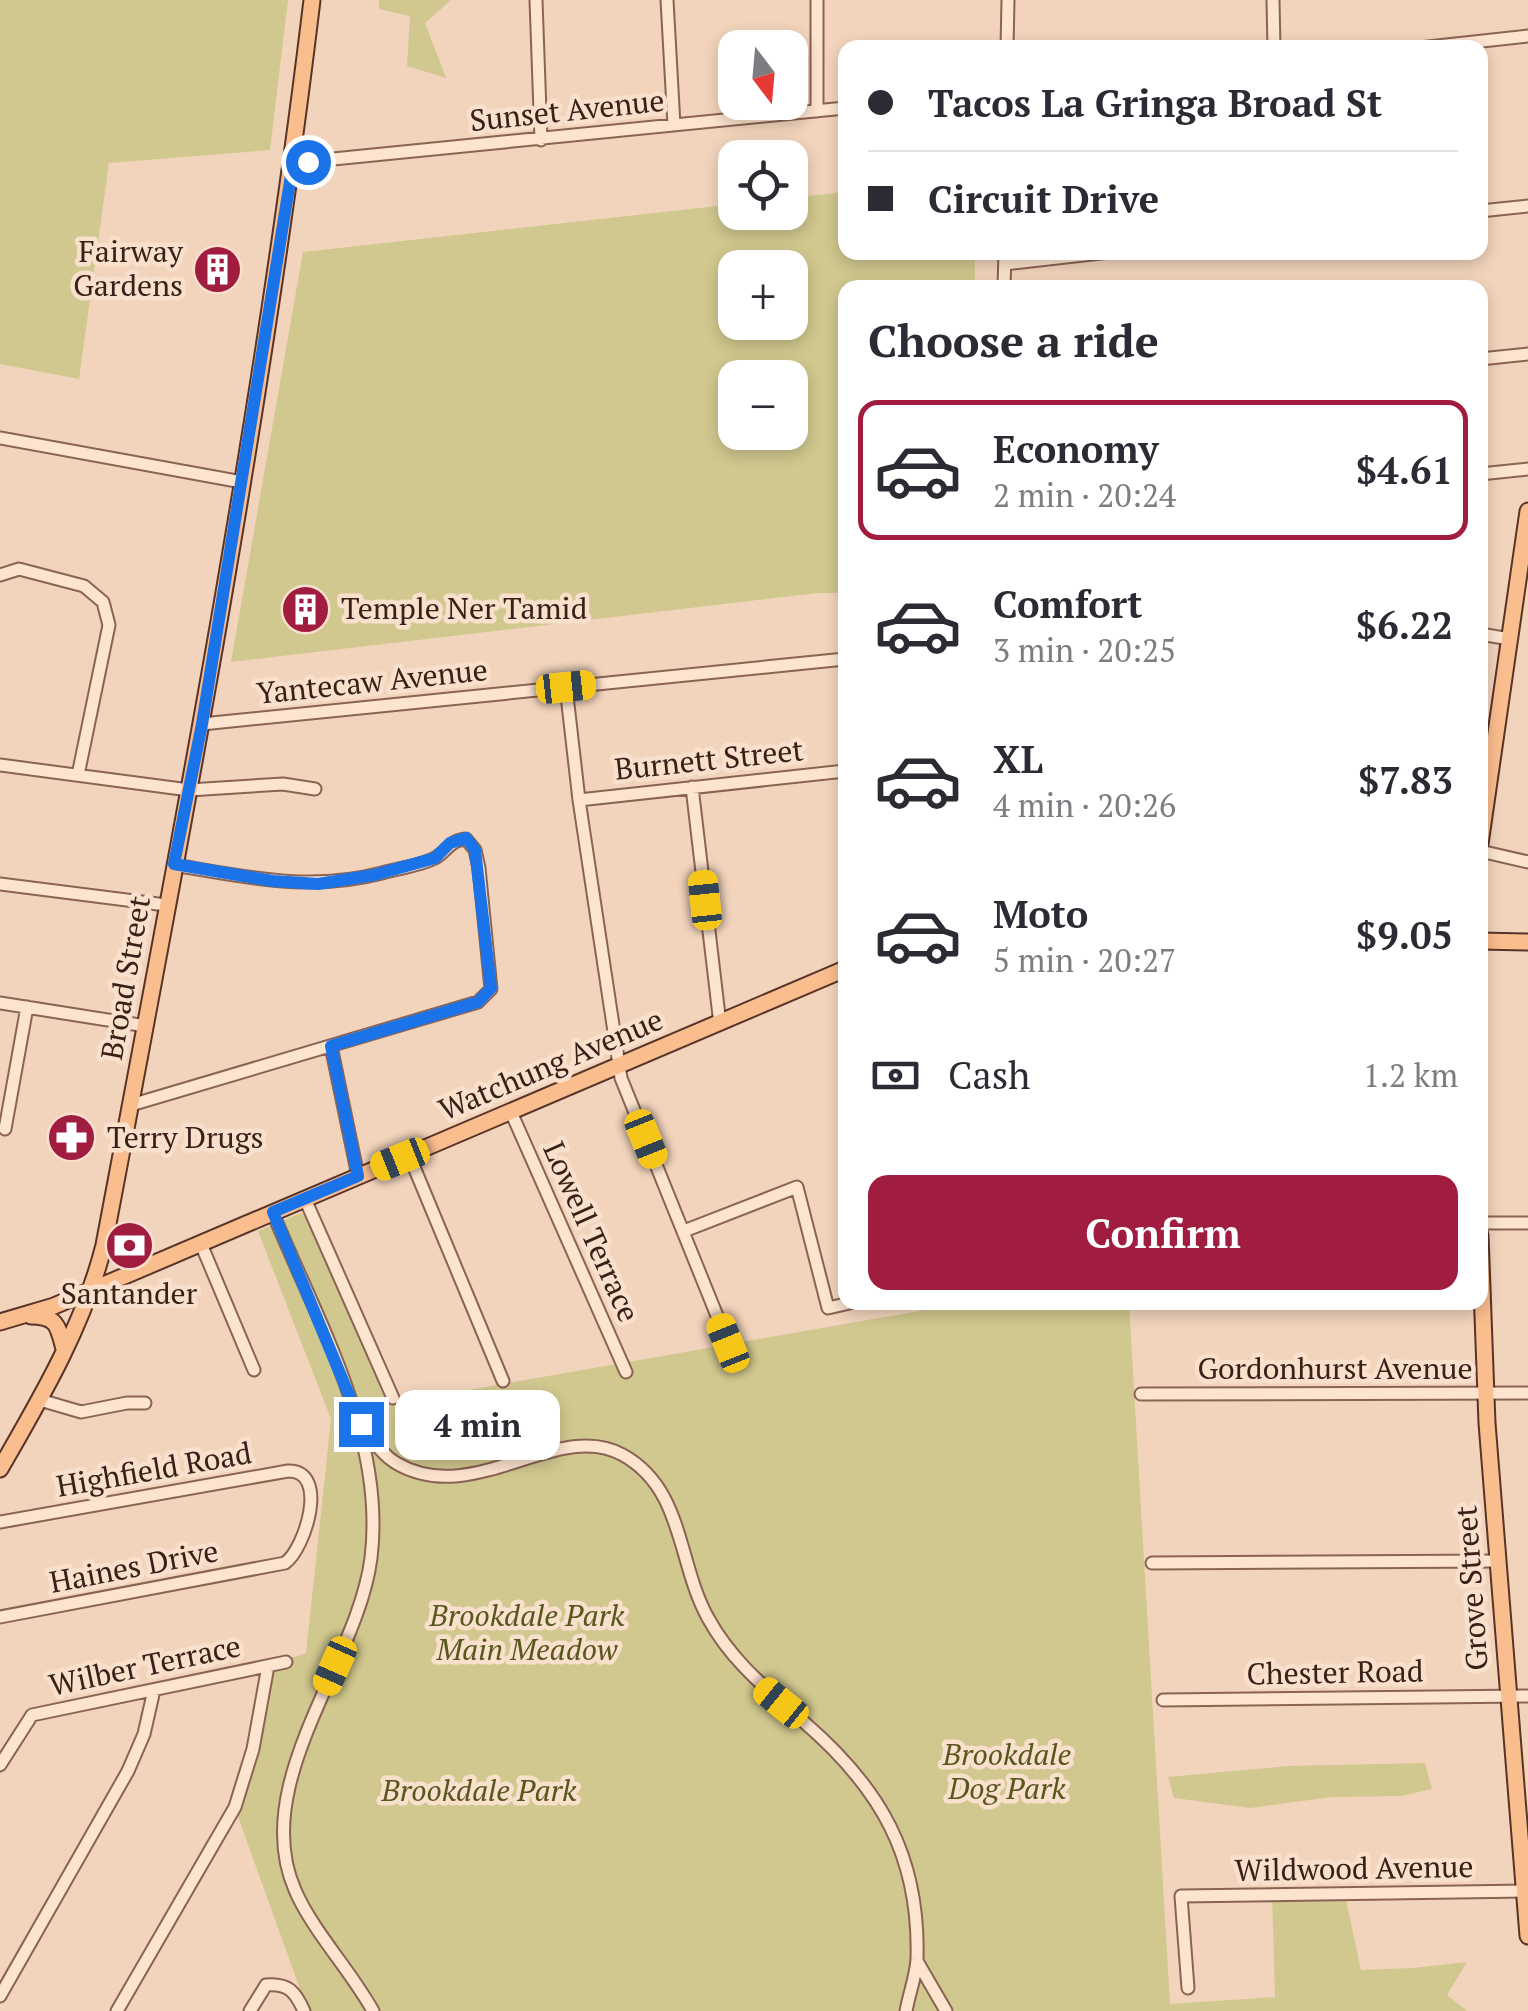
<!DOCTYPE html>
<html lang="en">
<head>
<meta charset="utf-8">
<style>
  :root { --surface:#fff; --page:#f2f2f3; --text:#2b2b33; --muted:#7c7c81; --line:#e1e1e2; --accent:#a01d40 }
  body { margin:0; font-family:"PT Serif",serif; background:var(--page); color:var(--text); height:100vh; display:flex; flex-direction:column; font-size:38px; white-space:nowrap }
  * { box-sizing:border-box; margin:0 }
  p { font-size:32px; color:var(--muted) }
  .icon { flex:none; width:55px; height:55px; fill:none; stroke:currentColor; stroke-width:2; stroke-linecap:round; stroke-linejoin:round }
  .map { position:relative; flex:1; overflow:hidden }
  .details { position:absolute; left:838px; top:280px; width:650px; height:1030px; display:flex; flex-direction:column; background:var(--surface); border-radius:20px; box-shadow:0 5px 15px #0003 }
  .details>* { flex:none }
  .banner { position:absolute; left:838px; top:40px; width:650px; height:220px; border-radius:20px; box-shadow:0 5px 15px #0003; display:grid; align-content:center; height:220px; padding:0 30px; background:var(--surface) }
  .needle { width:65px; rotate:164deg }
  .buttons { position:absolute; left:718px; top:30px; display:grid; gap:20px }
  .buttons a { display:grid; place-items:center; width:90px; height:90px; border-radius:20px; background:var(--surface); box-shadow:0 5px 15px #0003; font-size:50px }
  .end { position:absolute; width:45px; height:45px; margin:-22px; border:12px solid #1a73e8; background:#fff; box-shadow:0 0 0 5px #fff }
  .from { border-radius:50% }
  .bubble { position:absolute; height:70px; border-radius:20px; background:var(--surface); box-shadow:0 5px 15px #0003; font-size:32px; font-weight:800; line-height:70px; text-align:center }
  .car { position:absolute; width:30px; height:60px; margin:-30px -15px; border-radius:12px; box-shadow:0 0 8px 2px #0007; background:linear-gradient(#f5c518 24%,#345 0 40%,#f5c518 0 76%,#345 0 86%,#f5c518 0) }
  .banner b { display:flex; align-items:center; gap:35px; height:95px; font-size:38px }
  .banner b+b { border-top:2px solid var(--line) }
  .banner i { width:25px; height:25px; background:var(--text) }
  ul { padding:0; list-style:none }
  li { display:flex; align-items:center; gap:30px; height:140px; margin:0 20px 15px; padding:0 10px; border:5px solid transparent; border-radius:20px }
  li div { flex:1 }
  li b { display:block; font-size:38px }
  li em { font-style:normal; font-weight:800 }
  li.selected { border-color:var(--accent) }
  li>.icon { width:90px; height:90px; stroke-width:1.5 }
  h2 { padding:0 30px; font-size:45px; line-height:120px }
  .pay { display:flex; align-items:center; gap:25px; height:110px; padding:0 30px; font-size:38px }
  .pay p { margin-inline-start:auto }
  .button { display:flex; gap:20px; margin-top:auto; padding:20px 30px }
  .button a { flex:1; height:115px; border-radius:20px; background:var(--accent); color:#fff; font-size:40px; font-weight:800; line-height:115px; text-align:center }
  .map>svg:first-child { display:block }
</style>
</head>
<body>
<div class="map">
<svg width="1528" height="2011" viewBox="0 0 1528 2011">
  <rect width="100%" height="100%" fill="#f2d4bc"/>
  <!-- green -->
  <path fill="#d1c88f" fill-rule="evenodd" d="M0 0H288L270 150 109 163 79 379 0 364Z
    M379 0H451L425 23 446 78 407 66 410 16 379 9Z
    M845 192V252L975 253V287L845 288V593H818L231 662 303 252 735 204V212H790V198ZM735 268H790V322H735ZM735 378H790V432H735Z
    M301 1213 306 1217 388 1404 965 1303H1129L1170 2004 1275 1997 1272 1893 1345 1895 1361 1970 1413 1968 1467 1962 1447 1995 1467 2011H308L233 1803 276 1663 306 1653 331 1419 258 1231Z
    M1425 1763 1432 1789 1401 1796 1332 1797 1250 1808 1174 1798 1168 1777 1288 1766Z"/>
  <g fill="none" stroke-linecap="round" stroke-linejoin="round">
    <defs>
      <path id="minor" d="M536 0 541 140
        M667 0 674 125
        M817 0V111
        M1273 0 1274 48
        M1007 48 1008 0
        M1419 48 1528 36
        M293 163 845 108
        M1480 211 1528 206
        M1005 264 1110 252
        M1004 288 1005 252
        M1480 359 1528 354
        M0 438 242 482
        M1480 474 1528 469
        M0 575 19 569 84 586 103 602 109 625 78 775
        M1480 634 1510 639
        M566 687 579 800 621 1078 728 1343
        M202 724 845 659
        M0 765 189 790 283 784 315 789
        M692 787 720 1024
        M579 800 845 771
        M1480 851 1528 862
        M0 884 166 905
        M0 1003 146 1026
        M331 1046 358 1176
        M131 1105 478 1002 491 989 479 868 475 850 466 839C450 840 447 851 435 858 420 866 398 868 382 873 309 892 246 877 174 865
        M511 1112 626 1372
        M5 1129 27 1007
        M409 1155 503 1381
        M305 1199 393 1398
        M273 1213C317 1321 386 1437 371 1558 358 1662 248 1783 295 1890 312 1930 351 1971 373 2011
        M1480 1223H1528
        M684 1231 797 1187 828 1308 854 1302
        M201 1244 254 1370
        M1141 1394 1528 1393
        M40 1400 81 1412 127 1403H145
        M361 1425C372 1438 381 1454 396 1463 474 1509 557 1418 623 1455 684 1489 677 1562 708 1618 732 1662 768 1690 805 1723 880 1788 920 1856 917 1959 916 1976 909 1994 906 2011
        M0 1522 288 1471C330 1470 305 1549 285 1563L0 1617
        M1152 1563 1497 1561
        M1163 1700 1528 1696
        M0 1765 32 1715 286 1662
        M917 1961 946 2011
        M1188 1988 1181 1896 1528 1891
        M0 1996 128 1771 144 1734 154 1690
        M117 2011 235 1807 253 1749 268 1666
        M250 2011 266 1985C288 1983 295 1991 304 2011"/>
      <path id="major" d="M1480 844 1528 511
        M1480 941 1528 942
        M1480 1235 1487 1423 1528 1936
        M31 1316C57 1316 58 1326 64 1349
        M0 1322 54 1306 845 969
        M0 1469C41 1398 84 1325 104 1245 182 832 262 418 312 0"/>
    </defs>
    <!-- minor casing -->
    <use href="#minor" stroke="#8b6354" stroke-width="15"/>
    <!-- major casing -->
    <use href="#major" stroke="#583329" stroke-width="19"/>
    <!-- minor -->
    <use href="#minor" stroke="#fce4cf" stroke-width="11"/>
    <!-- major -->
    <use href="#major" stroke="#fabd8e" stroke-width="15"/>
  </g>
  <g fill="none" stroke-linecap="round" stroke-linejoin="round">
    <!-- route -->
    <path stroke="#1a73e8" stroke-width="12" d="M308 162 293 163 202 724 174 864 273 881 318 884 374 875 435 858 450 843 466 838 475 850 491 988 478 1002 331 1046 358 1176 273 1212 361 1424"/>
  </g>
  <!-- icons -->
  <defs>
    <symbol id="building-disc" viewBox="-11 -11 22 22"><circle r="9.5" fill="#a01d40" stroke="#f9e0cc"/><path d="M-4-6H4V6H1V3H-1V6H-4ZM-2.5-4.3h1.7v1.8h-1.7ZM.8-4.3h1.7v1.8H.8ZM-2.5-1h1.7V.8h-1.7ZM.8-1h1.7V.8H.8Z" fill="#fff"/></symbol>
    <symbol id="pharmacy-disc" viewBox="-11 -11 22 22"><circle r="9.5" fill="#a01d40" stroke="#f9e0cc"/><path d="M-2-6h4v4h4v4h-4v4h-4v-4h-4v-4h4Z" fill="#fff"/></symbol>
    <symbol id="bank-disc" viewBox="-11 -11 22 22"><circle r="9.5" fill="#a01d40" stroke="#f9e0cc"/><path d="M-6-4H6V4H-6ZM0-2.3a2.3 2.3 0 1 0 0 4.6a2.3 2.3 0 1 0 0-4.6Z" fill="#fff"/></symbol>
  </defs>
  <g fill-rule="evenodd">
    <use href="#building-disc" x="190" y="242" width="55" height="55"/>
    <use href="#building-disc" x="278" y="582" width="55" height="55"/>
    <use href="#pharmacy-disc" x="44" y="1110" width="55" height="55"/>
    <use href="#bank-disc" x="102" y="1218" width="55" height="55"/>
  </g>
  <g text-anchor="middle" stroke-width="9" stroke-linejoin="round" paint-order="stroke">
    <!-- street labels -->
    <g font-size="30" fill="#39211a" stroke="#f9e0cc">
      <text transform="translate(567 111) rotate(-6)" y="10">Sunset Avenue</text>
      <text transform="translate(372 682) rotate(-6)" y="10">Yantecaw Avenue</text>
      <text transform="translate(709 760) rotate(-6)" y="10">Burnett Street</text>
      <text transform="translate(126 978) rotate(-80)" y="10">Broad Street</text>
      <text transform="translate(551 1065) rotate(-23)" y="10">Watchung Avenue</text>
      <text transform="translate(591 1232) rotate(66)" y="10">Lowell Terrace</text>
      <text x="1335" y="1379">Gordonhurst Avenue</text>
      <text transform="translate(154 1470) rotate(-10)" y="10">Highfield Road</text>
      <text transform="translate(134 1567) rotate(-11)" y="10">Haines Drive</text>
      <text transform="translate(1472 1588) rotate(-94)" y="10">Grove Street</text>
      <text transform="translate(145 1666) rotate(-12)" y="10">Wilber Terrace</text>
      <text transform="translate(1335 1673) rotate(-1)" y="10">Chester Road</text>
      <text transform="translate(1354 1869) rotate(-1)" y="10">Wildwood Avenue</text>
    </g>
    <!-- poi labels -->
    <g font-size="30" fill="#39211a" stroke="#f9e0cc" text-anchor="start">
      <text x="183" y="262" text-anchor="end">Fairway<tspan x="183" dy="34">Gardens</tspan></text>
      <text x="341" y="619">Temple Ner Tamid</text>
      <text x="107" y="1148">Terry Drugs</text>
      <text x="129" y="1304" text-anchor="middle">Santander</text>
    </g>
    <!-- park labels -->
    <g font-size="30" font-style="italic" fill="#57571e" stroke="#f9e0cc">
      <text x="527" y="1626">Brookdale Park<tspan x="527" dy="34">Main Meadow</tspan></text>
      <text x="1007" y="1765">Brookdale<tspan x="1007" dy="34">Dog Park</tspan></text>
      <text x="479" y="1801">Brookdale Park</text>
    </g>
  </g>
</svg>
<div class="buttons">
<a><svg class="needle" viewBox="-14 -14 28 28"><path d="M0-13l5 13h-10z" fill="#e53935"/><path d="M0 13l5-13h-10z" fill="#7c7c81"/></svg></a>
<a><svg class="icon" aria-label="locate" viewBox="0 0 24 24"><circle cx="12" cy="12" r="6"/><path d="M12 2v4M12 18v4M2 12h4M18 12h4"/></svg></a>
<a>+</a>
<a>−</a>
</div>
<i class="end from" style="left:308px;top:162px"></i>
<i class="end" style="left:361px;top:1424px"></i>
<div class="bubble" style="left:395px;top:1390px;width:165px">4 min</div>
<i class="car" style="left:566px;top:687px;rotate:84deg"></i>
<i class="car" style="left:705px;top:900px;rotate:354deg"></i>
<i class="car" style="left:646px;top:1139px;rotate:158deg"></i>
<i class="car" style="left:400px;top:1159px;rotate:248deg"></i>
<i class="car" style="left:728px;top:1343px;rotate:338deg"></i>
<i class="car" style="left:335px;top:1666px;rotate:204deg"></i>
<i class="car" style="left:781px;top:1703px;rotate:309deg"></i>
<div class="banner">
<b><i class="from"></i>Tacos La Gringa Broad St</b>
<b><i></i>Circuit Drive</b>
</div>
<section class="details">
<h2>Choose a ride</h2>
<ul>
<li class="selected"><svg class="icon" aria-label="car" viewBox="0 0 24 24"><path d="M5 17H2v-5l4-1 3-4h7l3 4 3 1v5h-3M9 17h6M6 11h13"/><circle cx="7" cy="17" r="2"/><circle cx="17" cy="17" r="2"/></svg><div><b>Economy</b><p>2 min · 20:24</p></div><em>$4.61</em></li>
<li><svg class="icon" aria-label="car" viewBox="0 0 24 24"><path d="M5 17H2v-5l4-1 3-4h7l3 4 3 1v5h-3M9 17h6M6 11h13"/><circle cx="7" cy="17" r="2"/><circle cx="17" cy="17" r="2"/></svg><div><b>Comfort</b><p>3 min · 20:25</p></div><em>$6.22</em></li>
<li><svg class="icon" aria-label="car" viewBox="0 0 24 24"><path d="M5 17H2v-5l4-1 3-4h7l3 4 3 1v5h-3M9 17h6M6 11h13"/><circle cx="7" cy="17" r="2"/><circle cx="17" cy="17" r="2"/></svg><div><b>XL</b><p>4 min · 20:26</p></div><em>$7.83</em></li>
<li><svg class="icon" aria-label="car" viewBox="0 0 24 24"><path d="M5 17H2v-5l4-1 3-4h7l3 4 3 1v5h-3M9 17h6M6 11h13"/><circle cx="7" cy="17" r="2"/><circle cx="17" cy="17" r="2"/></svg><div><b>Moto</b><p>5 min · 20:27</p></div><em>$9.05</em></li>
</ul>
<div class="pay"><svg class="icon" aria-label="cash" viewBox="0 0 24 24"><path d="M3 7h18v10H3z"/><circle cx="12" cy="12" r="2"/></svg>Cash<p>1.2 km</p></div>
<div class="button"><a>Confirm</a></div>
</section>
</div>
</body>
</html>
